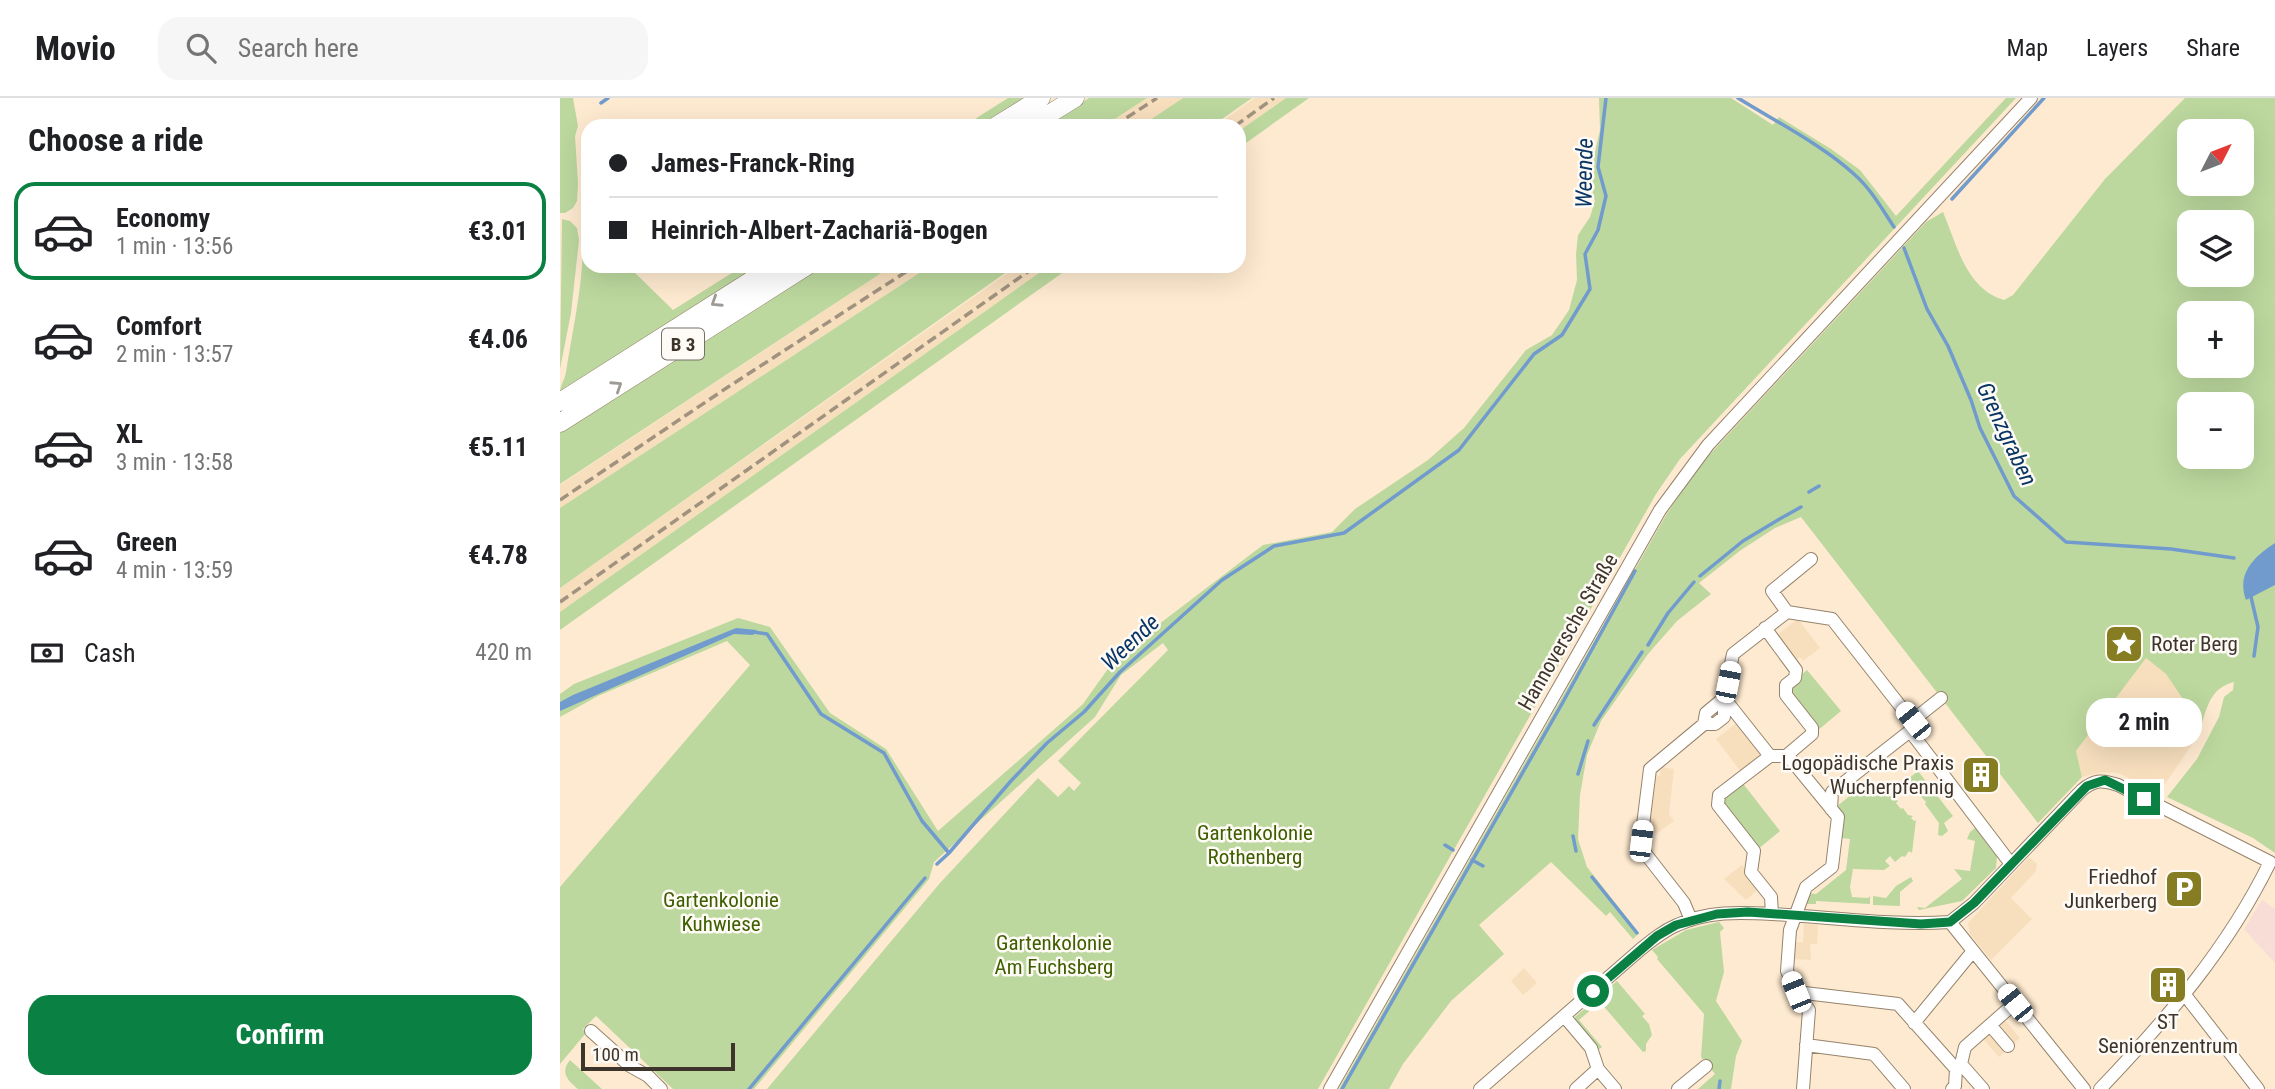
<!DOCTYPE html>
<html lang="en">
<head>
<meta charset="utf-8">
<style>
  :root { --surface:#fff; --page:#f6f6f6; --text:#202124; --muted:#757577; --line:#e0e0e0; --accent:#0b8043 }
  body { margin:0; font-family:"Roboto Condensed",sans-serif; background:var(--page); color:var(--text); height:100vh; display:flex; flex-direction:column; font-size:26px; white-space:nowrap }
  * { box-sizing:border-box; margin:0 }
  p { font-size:23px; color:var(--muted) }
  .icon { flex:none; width:38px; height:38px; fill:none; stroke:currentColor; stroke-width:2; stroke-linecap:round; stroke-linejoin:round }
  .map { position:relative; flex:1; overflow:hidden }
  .sheet { display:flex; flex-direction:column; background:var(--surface); width:560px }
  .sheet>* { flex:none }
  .hud { position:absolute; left:21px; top:21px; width:665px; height:154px; border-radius:21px; box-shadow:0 7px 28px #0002; display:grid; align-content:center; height:154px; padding:0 28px; background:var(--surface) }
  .needle { width:46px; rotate:48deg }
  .fabs { position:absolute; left:1617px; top:21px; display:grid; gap:14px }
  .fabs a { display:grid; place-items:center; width:77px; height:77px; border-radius:14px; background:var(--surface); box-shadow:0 7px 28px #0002; font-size:35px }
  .scale { position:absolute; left:21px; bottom:18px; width:154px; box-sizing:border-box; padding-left:7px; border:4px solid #3d352b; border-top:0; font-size:19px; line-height:24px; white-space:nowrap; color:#3d352b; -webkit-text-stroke:5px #fefaf5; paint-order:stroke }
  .end { position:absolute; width:32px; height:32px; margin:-16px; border:9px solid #0b8043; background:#fff; box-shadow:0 0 0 4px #fff }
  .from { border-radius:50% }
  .bubble { position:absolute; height:49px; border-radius:21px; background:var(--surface); box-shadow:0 7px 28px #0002; font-size:23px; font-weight:700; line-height:49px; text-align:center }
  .car { position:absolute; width:21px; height:42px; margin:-21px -10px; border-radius:9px; box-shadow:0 0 5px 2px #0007; background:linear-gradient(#fff 24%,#345 0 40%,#fff 0 76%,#345 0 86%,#fff 0) }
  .hud b { display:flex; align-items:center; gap:24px; height:66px; font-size:26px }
  .hud b+b { border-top:2px solid var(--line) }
  .hud i { width:18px; height:18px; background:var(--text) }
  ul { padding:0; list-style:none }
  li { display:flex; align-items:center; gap:21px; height:98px; margin:0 14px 10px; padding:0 14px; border:4px solid transparent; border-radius:21px }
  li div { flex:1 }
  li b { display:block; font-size:26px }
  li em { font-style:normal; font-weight:700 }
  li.current { border-color:var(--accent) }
  li>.icon { width:63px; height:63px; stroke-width:1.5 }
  h2 { padding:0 28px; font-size:32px; line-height:84px }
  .pay { display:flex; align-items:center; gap:18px; height:77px; padding:0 28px; font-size:26px }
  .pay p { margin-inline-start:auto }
  .primary-button { display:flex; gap:14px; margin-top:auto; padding:14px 28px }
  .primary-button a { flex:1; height:80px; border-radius:21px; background:var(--accent); color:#fff; font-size:28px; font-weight:700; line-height:80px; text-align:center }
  header { display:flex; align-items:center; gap:42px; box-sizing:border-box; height:98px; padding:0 35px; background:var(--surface); border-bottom:2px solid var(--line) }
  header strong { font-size:33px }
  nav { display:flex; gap:38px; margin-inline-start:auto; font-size:24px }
  .search { width:490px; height:63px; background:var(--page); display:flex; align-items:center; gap:18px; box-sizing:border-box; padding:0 24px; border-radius:21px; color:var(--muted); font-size:26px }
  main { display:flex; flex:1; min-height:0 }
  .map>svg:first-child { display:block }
</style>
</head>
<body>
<header>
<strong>Movio</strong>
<div class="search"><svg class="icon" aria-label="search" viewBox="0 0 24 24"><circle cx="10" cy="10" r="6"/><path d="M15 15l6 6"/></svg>Search here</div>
<nav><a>Map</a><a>Layers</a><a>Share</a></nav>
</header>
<main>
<section class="sheet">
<h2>Choose a ride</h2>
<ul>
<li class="current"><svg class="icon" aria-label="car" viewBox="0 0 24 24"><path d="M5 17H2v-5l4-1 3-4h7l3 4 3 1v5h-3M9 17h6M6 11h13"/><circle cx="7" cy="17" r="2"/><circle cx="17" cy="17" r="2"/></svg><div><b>Economy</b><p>1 min · 13:56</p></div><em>€3.01</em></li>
<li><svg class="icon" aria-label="car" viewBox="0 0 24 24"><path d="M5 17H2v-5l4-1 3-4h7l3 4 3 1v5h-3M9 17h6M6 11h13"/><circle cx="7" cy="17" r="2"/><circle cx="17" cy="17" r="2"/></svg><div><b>Comfort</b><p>2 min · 13:57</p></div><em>€4.06</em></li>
<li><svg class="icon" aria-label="car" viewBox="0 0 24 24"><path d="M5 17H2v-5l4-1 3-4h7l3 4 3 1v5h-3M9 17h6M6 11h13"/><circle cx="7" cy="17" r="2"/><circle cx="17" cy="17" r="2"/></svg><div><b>XL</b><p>3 min · 13:58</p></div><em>€5.11</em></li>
<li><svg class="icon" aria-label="car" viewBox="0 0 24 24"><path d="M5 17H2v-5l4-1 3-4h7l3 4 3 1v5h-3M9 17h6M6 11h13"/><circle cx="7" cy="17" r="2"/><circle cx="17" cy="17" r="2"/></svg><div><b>Green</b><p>4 min · 13:59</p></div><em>€4.78</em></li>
</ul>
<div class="pay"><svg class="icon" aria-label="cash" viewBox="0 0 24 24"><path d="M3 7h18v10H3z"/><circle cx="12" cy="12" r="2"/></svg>Cash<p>420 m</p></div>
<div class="primary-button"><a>Confirm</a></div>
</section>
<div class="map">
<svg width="1715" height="991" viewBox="0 0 1715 991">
  <rect width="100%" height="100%" fill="#feead0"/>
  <!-- built -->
  <path fill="#f7dfbe" d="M587 0H623L581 28H544Z
    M695 0H726L679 33V28H655Z
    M332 168H370L0 410V387Z
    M458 168H489L0 514V490Z
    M1238 521 1260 550 1243 563 1240 559 1234 564 1214 539Z
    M1586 559 1606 576 1631 613 1630 632 1637 639 1599 695 1558 675 1543 674 1522 679 1516 653Z
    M1179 623 1206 658 1181 674 1156 641Z
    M1101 669 1114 671 1109 716 1114 723 1096 736 1088 726 1095 677 1100 678Z
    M1469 759 1477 766 1476 773 1451 800 1472 821 1431 862 1410 836 1408 825Z
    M1182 767 1200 790 1186 802 1164 781Z
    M1244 826 1258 827 1257 846H1250L1251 862 1232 861 1236 844H1243Z
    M964 870 977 885 963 897 951 883Z
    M1444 921 1460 940 1439 959 1422 940Z"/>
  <!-- education -->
  <path fill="#f7ddd6" d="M1702 802 1715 811V865L1684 831Z"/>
  <!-- green -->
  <path fill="#bcd89e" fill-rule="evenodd" d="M0 0H13L18 28 15 38 18 85 17 103 13 110 5 115H0Z
    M448 0H469L424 28H404Z
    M529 0H587L544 28H485Z
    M623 0H692L652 28H581Z
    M726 0H749L679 50V33Z
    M1039 0H1171L1213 27 1219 19 1271 51 1300 72 1336 118 1446 0H1456L1120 361 1096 396 758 991H207L380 785 478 680 498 699 509 688 514 693 521 685 498 663 608 552 603 545 561 577 535 619 374 764 369 781 194 991H113L36 918 23 931 26 935 0 966V789L190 567 167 543 38 598 0 619V596L14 586 178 520 210 529 270 615 326 651 378 733 523 606 557 558 703 447 772 434 795 411 868 362 904 330 966 252 992 237 1009 212 1017 182 1016 156 1018 137 1030 119 1035 103 1029 81 1040 32Z
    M1625 0H1715V755L1693 740 1607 699 1637 661 1659 619 1664 599 1673 592 1674 584C1646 591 1647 616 1637 639L1630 632 1631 613 1606 576 1586 560 1516 653 1522 679 1478 725 1241 419 1215 430 1181 452 1139 485 1151 496 1117 523 1088 556 1041 623 1027 657 1020 697 1018 741 1027 769 1079 835 1073 841 1050 814 1046 818 991 764 919 827 944 856 891 903 843 966 829 991H779L1106 417 1128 383 1151 355 1366 124 1383 114C1397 147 1406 191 1444 202L1453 197 1545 81ZM1629 33H1682V86H1629ZM1629 124H1682V177H1629ZM1629 215H1682V268H1629ZM1629 306H1682V359H1629Z
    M2 121 10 123 17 130 19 142 11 215 0 271Z
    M27 132 28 168H68L113 212 183 168H201L0 295C0 287 5 282 6 274 13 229 24 183 23 137Z
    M264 168H332L0 386V335Z
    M370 168H455L0 490V410Z
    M489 168H512L0 532V514Z
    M1247 572 1281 613 1257 633 1227 595 1228 588Z
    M1358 673 1393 718 1384 725 1388 733 1382 738 1378 737 1379 725 1365 706 1366 704 1350 687 1352 685 1348 681Z
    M1181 683 1220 733 1197 752 1160 706 1161 699Z
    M1306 685 1316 698 1328 686 1336 697 1334 699 1338 703 1336 705 1341 711 1343 710 1348 717 1353 718 1351 720 1354 723 1356 722 1352 755 1349 753 1345 759 1342 758 1335 764 1330 758 1325 763 1330 768 1324 772 1293 771 1290 789 1292 799 1308 800 1310 798V806L1256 803V806H1244L1248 795 1256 796 1286 772 1290 741 1281 740 1284 720 1276 709Z
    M1416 729 1422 735V739L1437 758 1436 770 1402 803 1359 812 1357 809 1365 810 1402 781 1394 771 1410 773 1415 743 1407 741 1410 734Z
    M1351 779 1353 783 1340 794V808L1313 807V798L1326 800 1336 788Z
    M1159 824 1164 830 1160 834 1164 874 1156 903 1182 943 1176 958 1171 991H1138L1155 976 1141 959 1144 916 1097 861 1098 859 1092 852 1126 832Z
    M1057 883 1085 916 1082 918 1089 926 1092 937 1086 946V953L1083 954 1040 904 1019 922 1042 949 1038 952 1015 925V919Z
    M10 962 42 991H18C7 982 0 974 10 962Z"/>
  <!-- water -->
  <path fill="#719bcd" d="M1715 445V487L1686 502C1676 475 1695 458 1715 445Z
    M176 530 197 532 193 537 174 536 0 613V604L13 597Z"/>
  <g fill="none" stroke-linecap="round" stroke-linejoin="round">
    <!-- stream -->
    <path stroke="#719bcd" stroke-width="3.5" d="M1178 0C1215 23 1264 48 1295 77 1311 91 1322 111 1334 129
      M41 5 48 0
      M1392 101 1484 0
      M1344 150 1367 211 1388 248 1411 302 1420 330 1454 398 1506 444 1611 451 1674 460
      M1249 394 1259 388
      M1225 418 1241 409
      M1140 478 1183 443 1223 419
      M1692 495 1691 499 1698 529 1694 558
      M193 534 207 536 261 616 324 655 362 723 389 755 450 684 487 645 524 614 560 574 662 482 714 448 784 435 899 352 974 256 1002 237 1030 191 1025 156 1038 132 1046 98 1038 69 1046 0
      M1088 547 1108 515 1134 484
      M1034 627 1082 554
      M1018 676 1028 643
      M1013 738 1016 753
      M885 747 893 752
      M912 762 923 768
      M377 766 389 755
      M1032 779 1077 835
      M189 991 365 780
      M782 991 1003 604 1075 473
      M1159 991 1160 983"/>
    <defs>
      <path id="minor" d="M1227 514 1212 493 1251 461
        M1205 530 1236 572 1235 580 1226 587V597L1252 630V636L1226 658
        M1352 623 1381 600
        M1210 658H1228L1278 719 1272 769 1246 789 1230 832 1227 873 1236 894 1249 912 1243 991
        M1271 711 1272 694 1350 633
        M1212 816 1211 799 1191 774 1194 753 1158 707 1159 697 1210 658 1164 600 1173 556 1227 514 1272 521 1352 623 1350 633 1451 766
        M1131 822 1124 805 1085 755 1081 743 1090 671 1144 626 1146 615 1164 600V619L1155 626H1144
        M1390 824 1414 805 1522 692C1535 681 1543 682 1558 687L1710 764C1668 850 1606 922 1540 991
        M1390 824 1524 991
        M1236 894 1338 906 1396 971
        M1625 897 1698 991
        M1004 918 1031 950 1038 971 1055 991
        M1354 925 1413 853
        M1430 927 1448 948
        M31 933 70 968 88 978 101 991
        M1246 947 1314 956 1344 991
        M1401 966 1423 991
        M770 991 1100 412 1148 347 1471 0
        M920 991 1081 851C1092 842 1103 833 1117 827 1147 813 1180 814 1212 816 1271 819 1331 828 1390 824
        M1016 991 1038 971
        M1118 991 1146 968
        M1392 991 1395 988 1396 971 1401 966 1405 949 1455 905"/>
      <path id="highway" d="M436 28 481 0
        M470 28 515 0
        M0 304 214 168
        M0 325 247 168"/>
    </defs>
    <!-- minor casing -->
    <use href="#minor" stroke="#95836b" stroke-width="14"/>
    <!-- highway casing -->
    <use href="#highway" stroke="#95836b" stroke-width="19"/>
    <!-- minor -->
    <use href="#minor" stroke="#fff" stroke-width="12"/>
    <!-- highway -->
    <use href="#highway" stroke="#fff" stroke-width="18"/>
    <!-- rail -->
    <path stroke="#a19280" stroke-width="3.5" stroke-dasharray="10 5" stroke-linecap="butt" d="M554 28 597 0
      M675 28 714 0
      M0 402 168 289 355 168
      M0 504 476 168"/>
  </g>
  <!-- one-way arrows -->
  <defs><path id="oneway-chevron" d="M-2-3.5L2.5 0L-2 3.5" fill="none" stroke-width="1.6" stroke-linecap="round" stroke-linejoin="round" transform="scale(1.75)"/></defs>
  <g stroke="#9e9a95">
    <use href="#oneway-chevron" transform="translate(156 204) rotate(147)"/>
    <use href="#oneway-chevron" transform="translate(57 288) rotate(-33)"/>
  </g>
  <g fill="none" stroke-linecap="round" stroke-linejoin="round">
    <!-- route -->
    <path stroke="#0b8043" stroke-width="9" d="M1033 893 1097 838 1116 827 1157 816 1188 814 1361 826 1390 824 1414 805 1527 688 1545 682 1584 701"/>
  </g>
  <!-- icons -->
  <defs>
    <symbol id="sight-square" viewBox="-11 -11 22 22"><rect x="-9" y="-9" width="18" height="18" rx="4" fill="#867d23" stroke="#fefaf5"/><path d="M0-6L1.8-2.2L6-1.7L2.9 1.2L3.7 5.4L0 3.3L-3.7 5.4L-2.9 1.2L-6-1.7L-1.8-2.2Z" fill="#fff"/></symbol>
    <symbol id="building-square" viewBox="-11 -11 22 22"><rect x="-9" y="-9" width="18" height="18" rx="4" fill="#867d23" stroke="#fefaf5"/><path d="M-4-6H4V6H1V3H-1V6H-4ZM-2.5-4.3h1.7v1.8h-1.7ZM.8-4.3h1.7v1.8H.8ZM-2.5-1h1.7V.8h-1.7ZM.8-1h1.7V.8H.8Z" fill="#fff"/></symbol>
    <symbol id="parking-square" viewBox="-11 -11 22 22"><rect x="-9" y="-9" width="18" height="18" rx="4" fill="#867d23" stroke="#fefaf5"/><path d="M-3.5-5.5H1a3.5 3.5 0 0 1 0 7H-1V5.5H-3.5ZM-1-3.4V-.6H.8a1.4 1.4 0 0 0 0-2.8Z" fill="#fff"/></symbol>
  </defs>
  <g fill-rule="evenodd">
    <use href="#sight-square" x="1542" y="524" width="44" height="44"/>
    <use href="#building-square" x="1399" y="655" width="44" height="44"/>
    <use href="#parking-square" x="1602" y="769" width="44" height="44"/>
    <use href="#building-square" x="1586" y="865" width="44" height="44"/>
  </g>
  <g text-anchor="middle" stroke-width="5" stroke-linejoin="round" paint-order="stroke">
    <!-- shield labels -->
    <rect fill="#fefaf5" stroke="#777068" stroke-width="2" x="102" y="230.5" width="42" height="31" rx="5"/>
    <g font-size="19" font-weight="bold" fill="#3d352b">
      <text x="123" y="253">B 3</text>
    </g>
    <!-- street labels -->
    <g font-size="21" fill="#3d352b" stroke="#fefaf5">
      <text transform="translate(1008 534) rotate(-60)" y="7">Hannoversche Straße</text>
    </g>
    <!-- poi labels -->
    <g font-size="21" fill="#3d352b" stroke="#fefaf5" text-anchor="end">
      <text x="1591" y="553" text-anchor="start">Roter Berg</text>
      <text x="1394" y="672">Logopädische Praxis<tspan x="1394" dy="24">Wucherpfennig</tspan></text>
      <text x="1597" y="786">Friedhof<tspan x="1597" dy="24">Junkerberg</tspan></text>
      <text x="1608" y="931" text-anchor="middle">ST<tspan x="1608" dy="24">Seniorenzentrum</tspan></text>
    </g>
    <!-- park labels -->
    <g font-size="21" fill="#3e5f01" stroke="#fefaf5">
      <text x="695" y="742">Gartenkolonie<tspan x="695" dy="24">Rothenberg</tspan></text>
      <text x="161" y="809">Gartenkolonie<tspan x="161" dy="24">Kuhwiese</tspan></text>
      <text x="494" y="852">Gartenkolonie<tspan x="494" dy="24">Am Fuchsberg</tspan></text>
    </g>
    <!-- water labels -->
    <g font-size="23" font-style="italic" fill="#093665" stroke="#fefaf5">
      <text transform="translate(1024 75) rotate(-89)" y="8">Weende</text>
      <text transform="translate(1447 336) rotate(65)" y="8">Grenzgraben</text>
      <text transform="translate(570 544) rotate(-43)" y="8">Weende</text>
    </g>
  </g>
</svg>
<div class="fabs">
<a><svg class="needle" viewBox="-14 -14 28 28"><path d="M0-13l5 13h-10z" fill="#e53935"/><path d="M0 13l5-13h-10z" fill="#757577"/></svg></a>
<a><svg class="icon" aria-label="layers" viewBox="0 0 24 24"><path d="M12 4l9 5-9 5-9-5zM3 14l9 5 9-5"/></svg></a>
<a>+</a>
<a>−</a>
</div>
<div class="scale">100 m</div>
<i class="end from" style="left:1033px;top:893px"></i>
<i class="end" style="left:1584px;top:701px"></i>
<div class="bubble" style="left:1526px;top:600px;width:116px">2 min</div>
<i class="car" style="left:1168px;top:584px;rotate:11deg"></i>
<i class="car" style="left:1353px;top:623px;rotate:321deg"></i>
<i class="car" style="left:1081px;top:743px;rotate:7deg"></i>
<i class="car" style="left:1236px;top:894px;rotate:338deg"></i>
<i class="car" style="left:1455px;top:905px;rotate:321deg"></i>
<div class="hud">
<b><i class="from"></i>James-Franck-Ring</b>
<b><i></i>Heinrich-Albert-Zachariä-Bogen</b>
</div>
</div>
</main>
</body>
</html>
